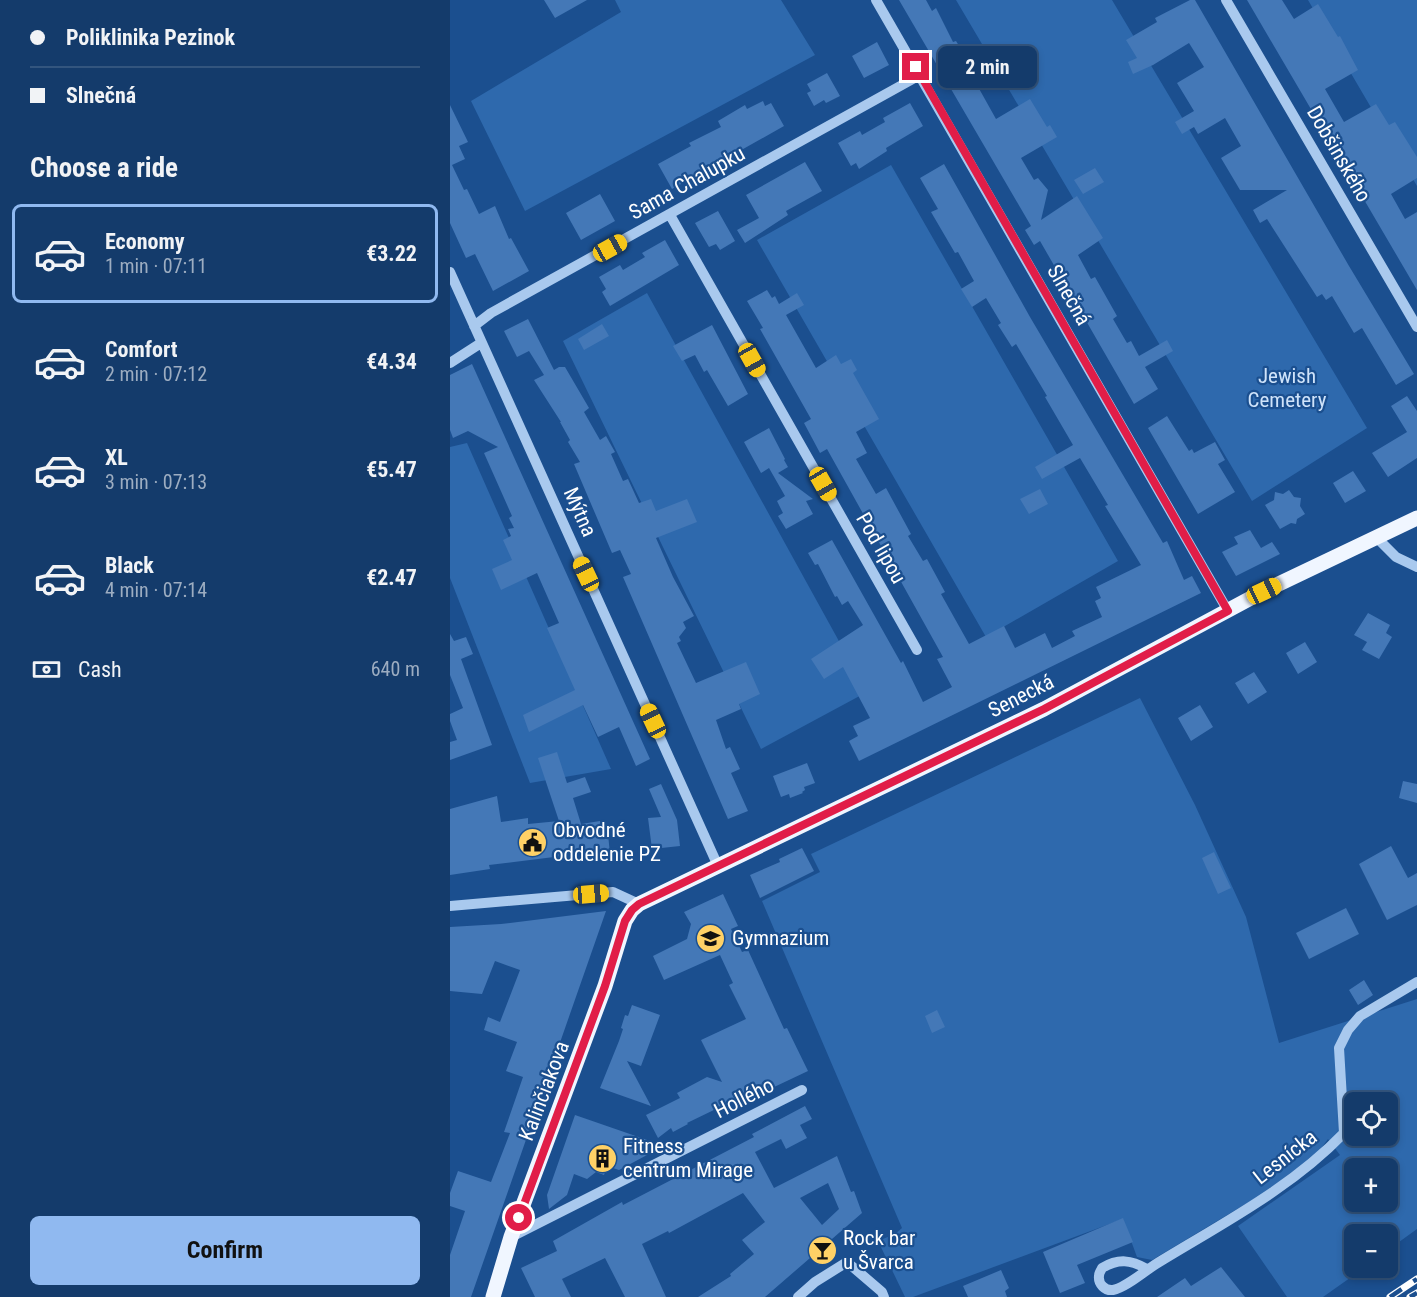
<!DOCTYPE html>
<html lang="en">
<head>
<meta charset="utf-8">
<style>
  :root { --surface:#143b6b; --page:#1d4271; --text:#f1f3f6; --muted:#9dadc1; --line:#33557e; --accent:#90b9f0 }
  body { margin:0; font-family:"Roboto Condensed",sans-serif; background:var(--page); color:var(--text); height:100vh; display:flex; flex-direction:column; font-size:22px; white-space:nowrap }
  * { box-sizing:border-box; margin:0 }
  p { font-size:20px; color:var(--muted) }
  .icon { flex:none; width:33px; height:33px; fill:none; stroke:currentColor; stroke-width:2; stroke-linecap:round; stroke-linejoin:round }
  .map { position:relative; flex:1; overflow:hidden }
  .drawer { display:flex; flex-direction:column; background:var(--surface); width:450px }
  .drawer>* { flex:none }
  .banner { display:grid; align-content:center; height:132px; padding:0 30px; background:var(--surface) }
  .fabs { position:absolute; left:894px; top:1092px; display:grid; gap:12px }
  .fabs a { display:grid; place-items:center; width:54px; height:54px; border-radius:9px; background:var(--surface); box-shadow:0 3px 9px #0003,0 0 0 2px var(--line); font-size:30px }
  .end { position:absolute; width:27px; height:27px; margin:-14px; border:8px solid #e11d48; background:#fff; box-shadow:0 0 0 3px #fff }
  .from { border-radius:50% }
  .bubble { position:absolute; height:42px; border-radius:9px; background:var(--surface); box-shadow:0 3px 9px #0003,0 0 0 2px var(--line); font-size:20px; font-weight:700; line-height:42px; text-align:center }
  .car { position:absolute; width:18px; height:36px; margin:-18px -9px; border-radius:8px; box-shadow:0 0 4px 2px #0007; background:linear-gradient(#f5c518 24%,#345 0 40%,#f5c518 0 76%,#345 0 86%,#f5c518 0) }
  .banner b { display:flex; align-items:center; gap:21px; height:57px; font-size:22px }
  .banner b+b { border-top:2px solid var(--line) }
  .banner i { width:15px; height:15px; background:var(--text) }
  ul { padding:0; list-style:none }
  li { display:flex; align-items:center; gap:18px; height:99px; margin:0 12px 9px; padding:0 18px; border:3px solid transparent; border-radius:9px }
  li div { flex:1 }
  li b { display:block; font-size:22px }
  li em { font-style:normal; font-weight:700 }
  li.current { border-color:var(--accent) }
  li>.icon { width:54px; height:54px; stroke-width:1.5 }
  h2 { padding:0 30px; font-size:27px; line-height:72px }
  .pay { display:flex; align-items:center; gap:15px; height:66px; padding:0 30px; font-size:22px }
  .pay p { margin-inline-start:auto }
  .primary-button { display:flex; gap:12px; margin-top:auto; padding:12px 30px }
  .primary-button a { flex:1; height:69px; border-radius:9px; background:var(--accent); color:#111; font-size:24px; font-weight:700; line-height:69px; text-align:center }
  main { display:flex; flex:1; min-height:0 }
  .map>svg:first-child { display:block }
</style>
</head>
<body>
<main>
<section class="drawer">
<div class="banner">
<b><i class="from"></i>Poliklinika Pezinok</b>
<b><i></i>Slnečná</b>
</div>
<h2>Choose a ride</h2>
<ul>
<li class="current"><svg class="icon" aria-label="car" viewBox="0 0 24 24"><path d="M5 17H2v-5l4-1 3-4h7l3 4 3 1v5h-3M9 17h6M6 11h13"/><circle cx="7" cy="17" r="2"/><circle cx="17" cy="17" r="2"/></svg><div><b>Economy</b><p>1 min · 07:11</p></div><em>€3.22</em></li>
<li><svg class="icon" aria-label="car" viewBox="0 0 24 24"><path d="M5 17H2v-5l4-1 3-4h7l3 4 3 1v5h-3M9 17h6M6 11h13"/><circle cx="7" cy="17" r="2"/><circle cx="17" cy="17" r="2"/></svg><div><b>Comfort</b><p>2 min · 07:12</p></div><em>€4.34</em></li>
<li><svg class="icon" aria-label="car" viewBox="0 0 24 24"><path d="M5 17H2v-5l4-1 3-4h7l3 4 3 1v5h-3M9 17h6M6 11h13"/><circle cx="7" cy="17" r="2"/><circle cx="17" cy="17" r="2"/></svg><div><b>XL</b><p>3 min · 07:13</p></div><em>€5.47</em></li>
<li><svg class="icon" aria-label="car" viewBox="0 0 24 24"><path d="M5 17H2v-5l4-1 3-4h7l3 4 3 1v5h-3M9 17h6M6 11h13"/><circle cx="7" cy="17" r="2"/><circle cx="17" cy="17" r="2"/></svg><div><b>Black</b><p>4 min · 07:14</p></div><em>€2.47</em></li>
</ul>
<div class="pay"><svg class="icon" aria-label="cash" viewBox="0 0 24 24"><path d="M3 7h18v10H3z"/><circle cx="12" cy="12" r="2"/></svg>Cash<p>640 m</p></div>
<div class="primary-button"><a>Confirm</a></div>
</section>
<div class="map">
<svg width="967" height="1297" viewBox="0 0 967 1297">
  <rect width="100%" height="100%" fill="#1b4f8f"/>
  <!-- green -->
  <path fill="#2e69ad" fill-rule="evenodd" d="M165 0H331L365 55 75 211 21 101 171 12Z
    M506 0H662L917 428 802 501Z
    M858 0H967V186Z
    M441 165 668 561 536 637 307 240Z
    M197 293 417 692 311 749 113 341Z
    M17 443 161 769 80 783 0 578V447Z
    M690 698 745 805 796 917 829 1043 967 999V1229L938 1250V1234H904V1268H914L873 1297H837L788 1226 890 1155 878 1139 867 1154 809 1196 702 1260 687 1257 673 1219 463 1297H455L428 1241 445 1234 452 1228 312 901 370 872 361 854ZM904 1102H938V1136H904ZM904 1168H938V1202H904Z"/>
  <!-- building -->
  <path fill="#4478b7" fill-rule="evenodd" d="M94 0H137L105 18Z
    M449 0H476L482 11 486 8 503 42 506 41 532 83 527 85 546 119 580 99 597 127 600 125 607 137 571 158 584 180 588 178 598 190 591 220 627 196 653 238 628 255 641 279 645 277 667 316 663 319 677 343 681 341 689 356 717 340 723 351 695 367 708 389 684 404 590 241 584 245 575 230 581 226Z
    M740 0H745L899 266 964 374 946 385 912 328 904 333 882 296 876 300 872 294 867 297 817 219 810 223 803 210 837 190H790L771 158 791 146 775 118 748 134 744 127 732 134 725 122 744 111 727 83 754 67 739 43 703 65 683 74 678 62 687 58 676 40 707 22 705 18Z
    M797 0H832L844 19 868 4 888 37 890 36 908 70 875 89 894 122 926 104 939 125 945 122 967 157V178L941 194 955 219 967 212V290Z
    M427 42 439 65 414 78 402 56Z
    M377 73 390 96 376 103 374 100 364 106 357 93 361 91 357 84Z
    M313 101 315 106 321 103 334 126 222 189 208 164 241 146 239 143 271 127 268 121 295 105 297 109Z
    M460 103 473 126 436 148 437 151 409 169 406 163 401 166 388 143 410 131 412 135 435 122 433 118Z
    M0 105 18 142 9 146 15 159 2 165 14 190 17 189 29 214 45 206 59 239 61 238 79 271 43 291 25 254 16 258 0 223Z
    M355 162 372 191 336 211 338 215 295 243 287 230 309 218 296 195Z
    M494 164 580 317 713 543 717 541 734 580 742 576 751 593 409 761 399 741 408 736 403 726 420 718 393 667 374 679 361 659 413 625 398 601 392 605 387 596 385 597 368 564 365 565 358 553 382 540 451 663 453 661 473 702 502 687 487 659 493 657 377 449 370 453 354 423 361 419 310 329 313 328 297 301 317 290 322 298 325 296 329 304 347 293 354 305 336 315 366 368 386 355 391 364 401 359 407 370 403 373 429 419 406 432 417 453 406 459 426 494 436 488 461 534 458 536 473 561 477 559 495 592 491 594 519 644 554 626 565 648 595 633 602 648 625 636 622 631 652 617 645 601 651 598 646 587 691 565 655 506 658 505 630 458 592 479 585 467 623 445 595 397 597 396 566 344 562 347 548 325 551 323 536 298 522 307 511 289 524 281 508 252 505 253 481 212 488 209 470 178Z
    M645 168 654 182 633 194 624 180Z
    M150 194 165 221 131 240 116 213Z
    M268 211 285 241 270 250 266 244 259 247 245 223Z
    M215 240 229 265 160 306 152 292 156 289 149 277 170 265 173 270 195 257 192 253Z
    M78 319 104 370 109 367H115L139 408 134 412 150 440 156 436 165 452 161 454 173 481 178 479 189 503 201 499 206 511 237 499 247 522 206 538 223 577 244 616 233 622 236 628 229 637 231 641 227 643 246 683 296 662 310 694 289 704 291 709 266 720 276 749 280 747 290 769 281 773 298 811 278 819 173 577 181 574 170 550 162 553 124 464 130 462 118 442 120 440 110 422H111L84 380 94 375 79 351 67 357 54 331Z
    M152 324 159 336 134 350 128 339Z
    M262 325 298 394 278 406 257 370 254 372 245 355 232 361 223 346Z
    M22 364 200 759 186 766 169 727 148 737 133 705 79 732 73 715 125 690 97 628 109 623 87 573 51 590 42 569 62 560 53 540 61 536 58 529 64 528 59 518 62 516 34 453 48 447 18 431 3 438 0 430V375Z
    M957 396 967 411V458L938 477 922 453 957 432 941 406Z
    M717 416 739 451 742 449 744 453 765 442 775 460 768 464 785 492 748 514 698 428Z
    M319 428 335 459 334 460 338 467 328 473 363 499 356 501 363 514 336 529 328 516 333 513 327 501 335 496 319 468 311 473 294 442Z
    M903 471 916 491 895 503 883 483Z
    M590 489 598 504 579 514 570 499Z
    M839 490 844 497 851 498 850 506 855 514 847 519 846 524 841 523 830 529 815 505 824 500 825 492 833 494Z
    M800 530 811 548 822 542 830 554 786 576 772 552 788 544 784 537Z
    M918 613 940 625 936 633 942 637 929 659 912 650 917 642 904 635Z
    M0 634 4 641 16 637 23 654 11 659 42 745 0 760V742L7 740 0 721V714L13 708 0 675Z
    M855 642 867 662 848 674 836 653Z
    M804 672 817 692 798 704 785 683Z
    M750 705 763 727 741 741 728 718Z
    M107 752 117 783 135 777 141 792 123 798 131 824 150 821 151 825 157 824 160 854 121 858 120 855 39 865 40 869 0 875V809L47 796 51 822 78 818V824L109 821 88 758Z
    M357 763 365 783 354 787 355 790 352 792 353 793 340 798 339 794 331 797 323 776Z
    M953 781 967 784V803L949 798Z
    M211 784 227 820 230 846 202 849 198 818 211 817 199 789Z
    M941 846 958 878 967 873V905L937 920 909 864Z
    M352 848 364 871 310 898 300 875 330 862 329 859Z
    M764 852 781 888 768 894 752 858Z
    M273 894 288 926 281 929 292 952 298 950 334 1029 337 1028 358 1071 301 1098 299 1093 237 1123 238 1124 223 1132 221 1128 208 1138 196 1115 230 1098 227 1093 257 1077 272 1082 251 1040 296 1019 279 985 283 983 270 955 214 980 203 956 237 939 241 924 234 912Z
    M896 908 909 934 859 959 846 933Z
    M156 911 21 1297H0V1255L15 1211 0 1206V1193L8 1171 41 1182 60 1133 54 1132 73 1077 56 1071 67 1042 34 1030 38 1017 50 1022 70 970 45 961 32 994 0 991V927L51 924Z
    M914 980 923 995 908 1005 899 990Z
    M182 1005 210 1015 191 1066 177 1061 201 1106 150 1088 169 1041 173 1029 171 1028 175 1015 178 1016Z
    M487 1010 495 1027 482 1033 475 1016Z
    M355 1106 362 1119 350 1125 357 1138 336 1149 331 1139 305 1152 324 1188 387 1156 401 1192 404 1191 412 1213 315 1297H248L281 1276 280 1274 304 1254 292 1240 315 1222 293 1193 219 1233 218 1231 192 1244 216 1297H175L155 1258 112 1279 121 1297H85L71 1268 107 1251 103 1241 172 1202 173 1205 304 1137 302 1134ZM378 1183 389 1209 372 1225 350 1198Z
    M125 1115 203 1142 194 1149 197 1155 169 1170 157 1166 154 1175 146 1172 137 1179 124 1174 117 1195 99 1209 97 1195Z
    M673 1218 683 1242 627 1265 635 1283 610 1293 593 1252Z
    M771 1267 795 1297H707L735 1278 741 1286Z
    M551 1270 559 1288 555 1291 557 1297H518L513 1286Z"/>
  <g fill="none" stroke-linecap="round" stroke-linejoin="round">
    <!-- minor -->
    <path stroke="#a9c9ee" stroke-width="10" d="M426 0 778 611
      M776 0 967 327
      M220 215 467 650
      M0 272 268 866
      M24 326 41 313 470 75
      M0 363 31 343
      M926 537 946 557 967 567
      M0 906 163 892 189 904
      M61 1237 352 1090
      M697 1269C681 1260 669 1258 652 1268 651 1271 649 1272 649 1276 648 1284 655 1291 663 1290 675 1288 695 1271 706 1264 771 1224 840 1189 894 1133L889 1048 898 1030 910 1016 967 982
      M348 1297 365 1282 397 1262 432 1292 434 1297"/>
    <!-- major -->
    <path stroke="#f0f6ff" stroke-width="15" d="M43 1297 61 1237 155 986 175 921 182 910 189 904 594 709 814 591 967 518"/>
    <defs>
      <path id="rail" d="M940 1297 967 1279
        M960 1297 967 1293"/>
    </defs>
    <!-- rail casing -->
    <use href="#rail" stroke="#fff" stroke-width="7"/>
    <!-- rail -->
    <use href="#rail" stroke="#1b4f8f" stroke-width="4.5" stroke-dasharray="14" stroke-linecap="butt"/>
  </g>
  <g fill="none" stroke-linecap="round" stroke-linejoin="round">
    <!-- route -->
    <path stroke="#e11d48" stroke-width="8" d="M69 1218 155 986 175 921 182 910 189 904 594 709 778 611 466 67"/>
  </g>
  <!-- icons -->
  <defs>
    <symbol id="civic-disc" viewBox="-11 -11 22 22"><circle r="9.5" fill="#ffd166" stroke="#1b4f8f"/><path d="M-.6-6.5H3V-4.5H.6V-3L4-1V1h2V6H-6V1h2V-1L-.6-3ZM-1.2 2.5V6h2.4V2.5Z" fill="#111"/></symbol>
    <symbol id="school-disc" viewBox="-11 -11 22 22"><circle r="9.5" fill="#ffd166" stroke="#1b4f8f"/><path d="M0-5L7-2L0 1L-7-2ZM-4 1L0 2.5L4 1V4Q0 6-4 4Z" fill="#111"/></symbol>
    <symbol id="building-disc" viewBox="-11 -11 22 22"><circle r="9.5" fill="#ffd166" stroke="#1b4f8f"/><path d="M-4-6H4V6H1V3H-1V6H-4ZM-2.5-4.3h1.7v1.8h-1.7ZM.8-4.3h1.7v1.8H.8ZM-2.5-1h1.7V.8h-1.7ZM.8-1h1.7V.8H.8Z" fill="#111"/></symbol>
    <symbol id="bar-disc" viewBox="-11 -11 22 22"><circle r="9.5" fill="#ffd166" stroke="#1b4f8f"/><path d="M-6-5H6L.8 .8V4.5H3.5V6h-7V4.5H-.8V.8Z" fill="#111"/></symbol>
  </defs>
  <g fill-rule="evenodd">
    <use href="#civic-disc" x="66" y="826" width="33" height="33"/>
    <use href="#school-disc" x="244" y="922" width="33" height="33"/>
    <use href="#building-disc" x="136" y="1142" width="33" height="33"/>
    <use href="#bar-disc" x="356" y="1234" width="33" height="33"/>
  </g>
  <g text-anchor="middle" stroke-width="4.5" stroke-linejoin="round" paint-order="stroke">
    <!-- street labels -->
    <g font-size="21" fill="#fff" stroke="#1b4f8f">
      <text transform="translate(889 154) rotate(60)" y="7">Dobšinského</text>
      <text transform="translate(237 183) rotate(-29)" y="7">Sama Chalupku</text>
      <text transform="translate(619 295) rotate(60)" y="7">Slnečná</text>
      <text transform="translate(130 512) rotate(66)" y="7">Mýtna</text>
      <text transform="translate(431 548) rotate(60)" y="7">Pod lipou</text>
      <text transform="translate(571 696) rotate(-27)" y="7">Senecká</text>
      <text transform="translate(94 1091) rotate(-69)" y="7">Kalinčiakova</text>
      <text transform="translate(294 1098) rotate(-27)" y="7">Hollého</text>
      <text transform="translate(835 1157) rotate(-38)" y="7">Lesnícka</text>
    </g>
    <!-- park labels -->
    <g font-size="21" fill="#cfe3fa" stroke="#1b4f8f">
      <text x="837" y="383">Jewish<tspan x="837" dy="24">Cemetery</tspan></text>
    </g>
    <!-- poi labels -->
    <g font-size="21" fill="#fff" stroke="#1b4f8f" text-anchor="start">
      <text x="103" y="837">Obvodné<tspan x="103" dy="24">oddelenie PZ</tspan></text>
      <text x="282" y="945">Gymnazium</text>
      <text x="173" y="1153">Fitness<tspan x="173" dy="24">centrum Mirage</tspan></text>
      <text x="393" y="1245">Rock bar<tspan x="393" dy="24">u Švarca</tspan></text>
    </g>
  </g>
</svg>
<div class="fabs">
<a><svg class="icon" aria-label="locate" viewBox="0 0 24 24"><circle cx="12" cy="12" r="6"/><path d="M12 2v4M12 18v4M2 12h4M18 12h4"/></svg></a>
<a>+</a>
<a>−</a>
</div>
<i class="end from" style="left:69px;top:1218px"></i>
<i class="end" style="left:466px;top:67px"></i>
<div class="bubble" style="left:488px;top:46px;width:99px">2 min</div>
<i class="car" style="left:160px;top:248px;rotate:61deg"></i>
<i class="car" style="left:302px;top:360px;rotate:151deg"></i>
<i class="car" style="left:373px;top:484px;rotate:150deg"></i>
<i class="car" style="left:136px;top:574px;rotate:335deg"></i>
<i class="car" style="left:814px;top:591px;rotate:65deg"></i>
<i class="car" style="left:203px;top:721px;rotate:335deg"></i>
<i class="car" style="left:141px;top:894px;rotate:85deg"></i>
</div>
</main>
</body>
</html>
